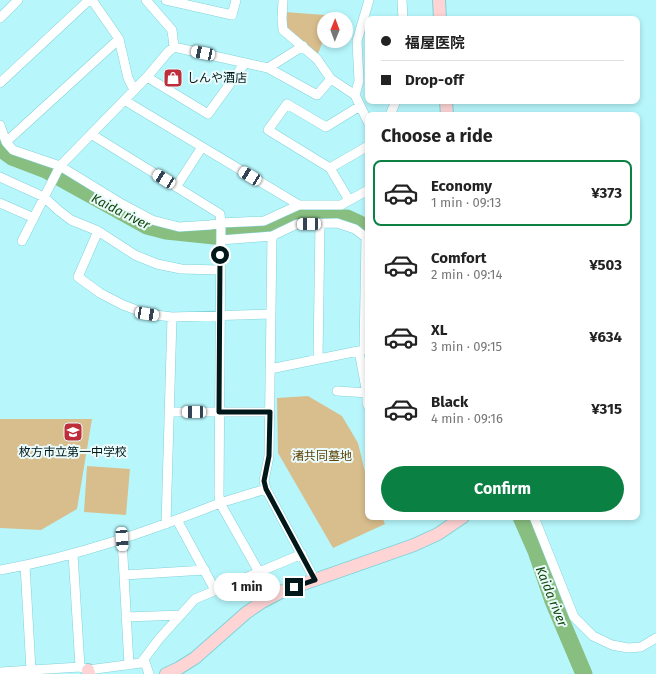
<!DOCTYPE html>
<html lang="en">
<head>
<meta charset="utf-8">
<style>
  :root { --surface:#fff; --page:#f6f6f6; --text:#222; --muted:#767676; --line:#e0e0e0; --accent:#0b8043 }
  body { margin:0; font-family:"Fira Sans","Noto Sans JP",sans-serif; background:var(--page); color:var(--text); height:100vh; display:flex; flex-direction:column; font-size:15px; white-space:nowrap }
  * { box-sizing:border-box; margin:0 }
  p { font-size:13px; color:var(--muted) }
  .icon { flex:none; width:22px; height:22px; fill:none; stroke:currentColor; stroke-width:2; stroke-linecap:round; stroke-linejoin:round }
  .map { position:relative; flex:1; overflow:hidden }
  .details { position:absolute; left:365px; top:112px; width:275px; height:408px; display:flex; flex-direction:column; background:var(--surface); border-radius:8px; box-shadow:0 2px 6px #0003 }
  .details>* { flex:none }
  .top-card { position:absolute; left:365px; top:16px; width:275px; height:88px; border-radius:8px; box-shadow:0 2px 6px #0003; display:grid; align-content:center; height:88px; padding:0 16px; background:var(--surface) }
  .needle { width:26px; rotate:1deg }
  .tools { position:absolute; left:317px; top:12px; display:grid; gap:8px }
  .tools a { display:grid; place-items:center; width:36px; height:36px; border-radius:50%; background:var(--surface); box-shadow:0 2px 6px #0003; font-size:20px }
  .end { position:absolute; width:18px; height:18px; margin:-9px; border:5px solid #001819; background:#fff; box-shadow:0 0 0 2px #fff }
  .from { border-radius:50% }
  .bubble { position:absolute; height:28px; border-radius:14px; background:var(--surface); box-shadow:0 2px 6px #0003; font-size:13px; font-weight:700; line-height:28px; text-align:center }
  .car { position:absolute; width:12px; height:24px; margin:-12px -6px; border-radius:5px; box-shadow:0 0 3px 1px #0007; background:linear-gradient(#fff 24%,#345 0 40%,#fff 0 76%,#345 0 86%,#fff 0) }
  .top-card b { display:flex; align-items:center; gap:14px; height:38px; font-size:15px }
  .top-card b+b { border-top:1px solid var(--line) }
  .top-card i { width:10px; height:10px; background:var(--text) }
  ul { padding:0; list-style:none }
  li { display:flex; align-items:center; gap:12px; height:66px; margin:0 8px 6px; padding:0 8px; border:2px solid transparent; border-radius:8px }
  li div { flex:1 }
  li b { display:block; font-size:15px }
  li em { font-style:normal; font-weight:700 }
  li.active { border-color:var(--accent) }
  li>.icon { width:36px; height:36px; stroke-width:1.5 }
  h2 { padding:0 16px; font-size:18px; line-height:48px }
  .button { display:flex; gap:8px; margin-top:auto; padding:8px 16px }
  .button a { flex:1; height:46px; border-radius:24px; background:var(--accent); color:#fff; font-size:16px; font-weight:700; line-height:46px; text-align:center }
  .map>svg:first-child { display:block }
</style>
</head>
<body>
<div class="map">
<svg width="656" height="674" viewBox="0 0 656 674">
  <rect width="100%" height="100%" fill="#b7f7fc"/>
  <!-- green -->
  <path fill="#d9be8d" d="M285 12 338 16 337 19H324V38L318 54 285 29Z
    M308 396 342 416 358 443 368 484V517H382L385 524 333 548 278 453 277 398Z
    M0 419H92L77 509 41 530 0 528Z
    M87 466 130 469 126 515 84 512Z"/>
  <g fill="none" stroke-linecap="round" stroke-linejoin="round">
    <!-- river -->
    <path stroke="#88bf81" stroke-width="17" d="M0 148 12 157 46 170 147 226 166 231 214 236 239 233 302 218H347L360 224 368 230
      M521 517 536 551 553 601 584 674"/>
    <defs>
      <path id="street" d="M92 0 119 39 128 78 134 90
        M146 0 172 30 174 47
        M166 0 232 15 236 0
        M283 0 282 19 283 30 317 59 331 79 355 95 368 122
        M402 0 403 19
        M0 18 18 0
        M268 68 317 95 331 79
        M147 77 208 114 245 63
        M0 83 89 0
        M355 95 359 81 357 41 369 0
        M124 100 299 205
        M390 115 396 101
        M0 125 6 142 13 150 60 166 122 204 152 220 179 227 210 225 221 223 264 221 299 205H341L368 190
        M6 142 119 39
        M330 168 368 146
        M0 177 44 197 58 210 71 220 98 231 135 255 157 264 181 269 220 270
        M176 187 202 147
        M349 200 330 168 268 130 287 104 326 127 360 106
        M0 203 34 218
        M98 231 78 277 100 293 123 305 147 314 172 317 271 314
        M221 240 272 236 297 224 337 223 355 229 368 239
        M22 241 60 166 147 77 168 52 174 47 268 68 303 46
        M364 350 366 237
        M359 351 367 394V403L368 406
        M318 359 320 223
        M270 369 368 349
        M337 391 368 393
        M169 412H270
        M266 489 264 481 269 456 272 236
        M534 517 574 617 593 636 612 645 628 648 641 647 656 638
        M177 520 215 590
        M166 524 172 317
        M122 539 129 665
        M73 554 80 667
        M25 565 31 670
        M0 570C76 557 149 531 220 503L219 495 221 223 220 214 91 134
        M259 572 220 503 266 489 315 580
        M124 575 205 570
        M126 617 181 615
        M144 659 149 674
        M0 672 80 667 88 670 141 663 159 639 195 599 302 554"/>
      <path id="secondary" d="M439 0 440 19
        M446 101 447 115
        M88 670 89 674
        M166 674 179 668 195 658 246 613 262 602 283 591 414 545 438 534 463 517"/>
    </defs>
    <!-- street casing -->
    <use href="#street" stroke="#81d2d8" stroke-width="10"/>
    <!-- secondary casing -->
    <use href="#secondary" stroke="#81d2d8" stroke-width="14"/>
    <!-- street -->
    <use href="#street" stroke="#fff" stroke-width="9"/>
    <!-- secondary -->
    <use href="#secondary" stroke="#fed4d5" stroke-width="12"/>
  </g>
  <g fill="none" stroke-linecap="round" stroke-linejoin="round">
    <!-- route -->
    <path stroke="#001819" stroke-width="5" d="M220 255 219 412H270L269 456 264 481 266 489 315 580 294 587"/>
  </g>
  <!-- icons -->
  <defs>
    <symbol id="shop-square" viewBox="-11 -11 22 22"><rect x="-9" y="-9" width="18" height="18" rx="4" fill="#be2e3a" stroke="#ebfafb"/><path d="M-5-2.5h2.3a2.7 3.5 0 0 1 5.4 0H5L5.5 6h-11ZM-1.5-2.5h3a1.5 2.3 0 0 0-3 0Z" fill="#fff"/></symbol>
    <symbol id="school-square" viewBox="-11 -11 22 22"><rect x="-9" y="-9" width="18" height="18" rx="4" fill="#be2e3a" stroke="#ebfafb"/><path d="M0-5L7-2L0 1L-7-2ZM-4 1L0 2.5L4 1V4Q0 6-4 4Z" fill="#fff"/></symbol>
  </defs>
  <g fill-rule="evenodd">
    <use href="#shop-square" x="162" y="67" width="22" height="22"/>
    <use href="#school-square" x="62" y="421" width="22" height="22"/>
  </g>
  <g text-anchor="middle" stroke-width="4" stroke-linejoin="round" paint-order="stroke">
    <!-- poi labels -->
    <g font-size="12" fill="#001819" stroke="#ebfafb" text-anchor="start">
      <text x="187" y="82">しんや酒店</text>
      <text x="73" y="456" text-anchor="middle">枚方市立第一中学校</text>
    </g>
    <!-- park labels -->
    <g font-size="12" fill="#5f4406" stroke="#ebfafb">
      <text x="322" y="460">渚共同墓地</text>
    </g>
    <!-- water labels -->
    <g font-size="13" font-style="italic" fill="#0f4709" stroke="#ebfafb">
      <text transform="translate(121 211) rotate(27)" y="5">Kaida river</text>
      <text transform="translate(552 596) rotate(68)" y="5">Kaida river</text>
    </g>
  </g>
</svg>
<div class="tools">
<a><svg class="needle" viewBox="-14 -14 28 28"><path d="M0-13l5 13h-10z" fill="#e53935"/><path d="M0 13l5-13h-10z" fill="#767676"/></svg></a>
</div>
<i class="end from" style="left:220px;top:255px"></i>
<i class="end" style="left:294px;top:587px"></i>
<div class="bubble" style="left:214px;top:573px;width:66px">1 min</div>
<i class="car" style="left:203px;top:53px;rotate:282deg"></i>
<i class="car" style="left:250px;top:176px;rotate:301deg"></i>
<i class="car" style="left:164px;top:179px;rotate:302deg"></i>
<i class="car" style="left:309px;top:224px;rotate:269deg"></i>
<i class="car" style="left:147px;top:314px;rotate:99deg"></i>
<i class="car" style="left:194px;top:412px;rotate:270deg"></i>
<i class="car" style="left:122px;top:539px;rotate:176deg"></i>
<div class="top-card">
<b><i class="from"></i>福屋医院</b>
<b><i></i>Drop-off</b>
</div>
<section class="details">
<h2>Choose a ride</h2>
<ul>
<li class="active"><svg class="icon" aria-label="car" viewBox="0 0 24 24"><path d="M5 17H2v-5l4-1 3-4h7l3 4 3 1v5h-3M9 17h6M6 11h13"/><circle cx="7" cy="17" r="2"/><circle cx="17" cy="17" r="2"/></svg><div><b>Economy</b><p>1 min · 09:13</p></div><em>¥373</em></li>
<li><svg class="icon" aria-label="car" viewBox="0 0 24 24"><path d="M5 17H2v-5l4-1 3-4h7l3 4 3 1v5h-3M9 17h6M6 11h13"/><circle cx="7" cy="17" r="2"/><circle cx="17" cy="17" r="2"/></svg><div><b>Comfort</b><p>2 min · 09:14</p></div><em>¥503</em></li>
<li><svg class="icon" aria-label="car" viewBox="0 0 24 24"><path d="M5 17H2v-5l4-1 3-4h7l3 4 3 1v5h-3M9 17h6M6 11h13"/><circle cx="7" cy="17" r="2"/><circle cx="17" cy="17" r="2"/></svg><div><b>XL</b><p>3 min · 09:15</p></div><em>¥634</em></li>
<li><svg class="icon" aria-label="car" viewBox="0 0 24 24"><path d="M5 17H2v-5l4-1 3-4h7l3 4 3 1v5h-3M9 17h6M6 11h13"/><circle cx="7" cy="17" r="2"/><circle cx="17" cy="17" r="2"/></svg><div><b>Black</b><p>4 min · 09:16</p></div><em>¥315</em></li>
</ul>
<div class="button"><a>Confirm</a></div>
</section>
</div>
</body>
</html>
